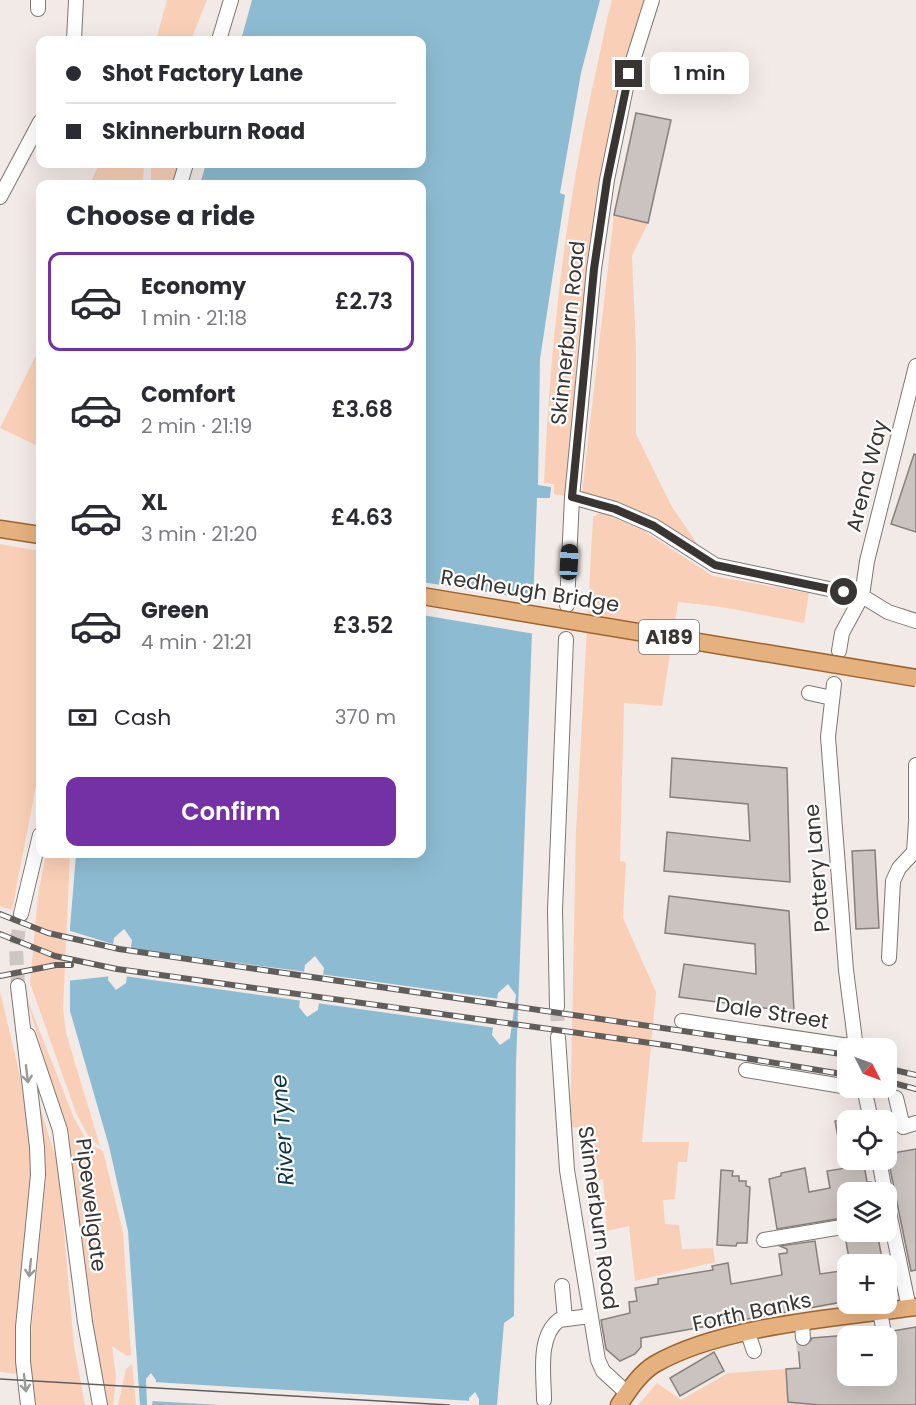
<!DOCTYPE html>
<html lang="en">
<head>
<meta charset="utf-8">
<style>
  :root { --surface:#fff; --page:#f7f7f7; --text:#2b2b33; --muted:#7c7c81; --line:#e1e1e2; --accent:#7331a5 }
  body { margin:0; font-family:Poppins,sans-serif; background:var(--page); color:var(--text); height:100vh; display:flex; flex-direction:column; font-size:22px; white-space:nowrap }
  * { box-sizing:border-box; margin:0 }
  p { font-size:20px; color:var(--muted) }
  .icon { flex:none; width:33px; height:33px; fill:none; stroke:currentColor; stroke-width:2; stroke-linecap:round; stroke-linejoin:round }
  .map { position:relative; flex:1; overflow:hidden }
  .panel { position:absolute; left:36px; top:180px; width:390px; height:678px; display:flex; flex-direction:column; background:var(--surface); border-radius:12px; box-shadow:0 6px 24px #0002 }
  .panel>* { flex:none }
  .banner { position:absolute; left:36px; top:36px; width:390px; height:132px; border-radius:12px; box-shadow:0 6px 24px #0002; display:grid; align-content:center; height:132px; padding:0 30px; background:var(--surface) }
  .needle { width:39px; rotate:132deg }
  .controls { position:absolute; left:837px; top:1038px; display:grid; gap:12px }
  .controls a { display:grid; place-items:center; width:60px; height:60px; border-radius:12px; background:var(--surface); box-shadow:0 6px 24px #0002; font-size:30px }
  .end { position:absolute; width:27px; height:27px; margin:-14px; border:8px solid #383533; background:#fff; box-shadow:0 0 0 3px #fff }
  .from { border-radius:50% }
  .bubble { position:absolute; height:42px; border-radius:12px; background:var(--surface); box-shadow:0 6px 24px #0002; font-size:20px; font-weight:600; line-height:42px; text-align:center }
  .car { position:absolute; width:18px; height:36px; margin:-18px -9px; border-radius:8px; box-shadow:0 0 4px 2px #0007; background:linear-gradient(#222 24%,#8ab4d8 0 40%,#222 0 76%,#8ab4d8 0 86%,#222 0) }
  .banner b { display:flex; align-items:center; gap:21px; height:57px; font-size:22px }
  .banner b+b { border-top:2px solid var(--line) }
  .banner i { width:15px; height:15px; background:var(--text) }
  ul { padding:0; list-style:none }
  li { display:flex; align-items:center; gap:18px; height:99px; margin:0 12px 9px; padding:0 18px; border:3px solid transparent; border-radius:12px }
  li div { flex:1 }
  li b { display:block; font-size:22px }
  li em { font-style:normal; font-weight:600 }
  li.on { border-color:var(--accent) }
  li>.icon { width:54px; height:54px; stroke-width:1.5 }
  h2 { padding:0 30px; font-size:27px; line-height:72px }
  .pay { display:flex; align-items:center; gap:15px; height:66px; padding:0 30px; font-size:22px }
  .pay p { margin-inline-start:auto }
  .cta { display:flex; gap:12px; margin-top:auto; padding:12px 30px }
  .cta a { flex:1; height:69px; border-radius:12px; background:var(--accent); color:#fff; font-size:24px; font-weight:600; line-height:69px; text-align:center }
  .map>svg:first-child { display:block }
</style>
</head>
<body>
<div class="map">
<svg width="916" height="1405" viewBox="0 0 916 1405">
  <rect width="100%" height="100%" fill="#f2eae7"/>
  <!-- green -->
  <path fill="#facfb7" d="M167 0H207L191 40H156Z
    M612 0H652L607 180 572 497 554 494V484L544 483C550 350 564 219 592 89 599 60 604 29 612 0Z
    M99 164H144L143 184H90Z
    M151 164H178L173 184H151Z
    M614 215 648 223 632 256 636 349V434L672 507 706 556 660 523 582 493Z
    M40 347V447L0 428Z
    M601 512 644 531 713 576 809 593 804 623 722 607 678 602 662 706 624 703 620 861 626 862 623 918 656 992 642 1142H689L687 1162H678L675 1199 663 1200 665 1224 679 1225 682 1249 713 1248 715 1262 635 1281 629 1226 607 1231 603 1179 596 1181 584 1128 570 1127 576 831 593 517Z
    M0 544 40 551V765L12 910 0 906Z
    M46 854H70L63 1009 66 1033 100 1146 90 1139 76 1113 30 983 38 895Z
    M0 991 20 1076 34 1161 18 1308V1374L0 1372Z
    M25 994 74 1118 88 1143 103 1151 123 1232 131 1355 127 1356 112 1346 116 1378 113 1405H108L91 1316 69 1141Z
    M40 1108 58 1164 74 1346 85 1405H36L30 1358 32 1321 46 1176Z
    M132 1364 136 1405H118L126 1369Z
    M786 1369 788 1402 807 1405H638L657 1383 681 1400 728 1373Z"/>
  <!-- water -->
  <path fill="#8dbcd2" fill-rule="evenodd" d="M252 0H600L581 73 560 193 565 195 540 359 538 485 551 487 550 498H537L516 1064 514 1316 504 1323 497 1405H479V1399L475 1392 469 1398V1405H152L156 1380 151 1373 146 1379 147 1405H140L128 1231 109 1146 70 1011V928L76 854H422V184H200L206 164H422V40H241ZM124 929 132 940 126 983 116 990 108 980 114 938ZM315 956 324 968 318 1010 307 1017 299 1007 305 965ZM508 984 516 995 510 1038 500 1045 492 1035 498 993Z"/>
  <!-- pier -->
  <path fill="#f2eae7" d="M422 582 537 600 535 634 422 615Z
    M67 930 116 945 112 976 66 981Z
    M128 948 307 972 303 1001 124 976Z
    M320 974 500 999 496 1028 316 1003Z
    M153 1382 472 1401V1405H220L151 1401Z"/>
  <!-- building -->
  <path fill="#cac3bf" stroke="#86807c" stroke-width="1.5" d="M636 113 671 120 648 223 614 215Z
    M914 454 916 455V532L891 524Z
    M672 758 787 768 790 882 664 871 667 832 750 841 748 804 670 797Z
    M875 850 879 928 856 929 852 851Z
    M669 896 789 911 794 1012 679 997 684 964 756 974 755 944 665 933Z
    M848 1119V1158L842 1159 835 1121Z
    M916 1149V1270L911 1271 887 1154Z
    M864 1165 867 1182H871L873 1192H848V1217L777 1229 769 1179 781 1176V1173L805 1168 809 1192 830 1188 827 1171Z
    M721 1170 733 1171 732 1176H739V1181H746V1186L750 1187 747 1243H737L736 1246 717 1245Z
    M867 1232H877L883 1264H850L845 1236Z
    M815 1241 820 1274 848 1270V1301L641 1338V1347L635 1354 620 1361 606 1349 601 1320 630 1313 629 1302 637 1301 635 1288 658 1284V1279L713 1270 712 1266 728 1263 731 1284 782 1275 779 1254 787 1253V1249L780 1246Z
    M916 1327V1405H819L788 1402 786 1369 800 1368 798 1345 807 1346 812 1338 848 1335V1376H886V1342L892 1336 893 1331Z
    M714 1352 724 1371 680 1396 670 1378Z"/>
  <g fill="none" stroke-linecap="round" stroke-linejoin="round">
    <!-- minor-tunnel -->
    <path stroke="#cdc6c3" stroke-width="14" stroke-dasharray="14 7" stroke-linecap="butt" d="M18 986 16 949 21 914
      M557 1007 558 1037
      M803 1338 804 1351"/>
    <defs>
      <path id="minor" d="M38 0V9
        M74 40 76 0
        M219 40 231 0
        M180 184 186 164
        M0 197 40 122
        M572 497 615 509 654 526 715 565 862 596 888 612 916 621
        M567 605 572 497 594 269 607 180 629 73 652 0
        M839 651 842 633 862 596 867 561 916 366
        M834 684 828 737 846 970 856 1048
        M809 693 832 698
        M916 765V819
        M21 914 40 835
        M889 958 893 881 899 868 914 852 916 822
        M18 986 37 1147 38 1175 23 1327V1361L28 1405
        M557 1007 555 910 566 639
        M682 1021 856 1047
        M28 1035 60 1130 85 1322 100 1405
        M558 1037 567 1170 598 1360 603 1371 627 1393
        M746 1070 848 1087
        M864 1088 871 1120
        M896 1098 903 1127 916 1123
        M879 1160 885 1192
        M886 1198 909 1308
        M764 1240 848 1226
        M562 1286 565 1319
        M880 1312 884 1333
        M802 1323 803 1338
        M748 1333 754 1351
        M544 1400C544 1375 537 1337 559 1320L590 1316"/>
      <path id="major" d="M0 529 40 535
        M619 1405C629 1390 640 1373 655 1364 723 1325 838 1318 916 1307"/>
    </defs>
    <!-- minor casing -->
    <use href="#minor" stroke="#7d7774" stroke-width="16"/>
    <!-- major casing -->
    <use href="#major" stroke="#9d642d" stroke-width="19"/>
    <!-- minor -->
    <use href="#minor" stroke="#fff" stroke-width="14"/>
    <!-- major -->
    <use href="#major" stroke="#e5b17f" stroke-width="16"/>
    <!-- tram -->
    <path stroke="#615d5b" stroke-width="1.5" d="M0 1379 449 1405"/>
    <defs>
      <path id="rail" d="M0 914 48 933 119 949 848 1055
        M0 934 55 956 117 969 672 1046 848 1075
        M0 976 56 965H71
        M886 1068 916 1075
        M886 1081 916 1089"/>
    </defs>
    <!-- rail casing -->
    <use href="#rail" stroke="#615d5b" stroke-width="6"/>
    <!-- rail -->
    <use href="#rail" stroke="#fff" stroke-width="4" stroke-dasharray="11" stroke-linecap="butt"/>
    <defs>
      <path id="major-bridge" d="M422 596 916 678"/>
    </defs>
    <!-- major-bridge casing -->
    <use href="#major-bridge" stroke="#9d642d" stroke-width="19" stroke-linecap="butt"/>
    <!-- major-bridge -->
    <use href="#major-bridge" stroke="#e5b17f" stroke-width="16"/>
  </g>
  <!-- one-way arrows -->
  <defs><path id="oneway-shaft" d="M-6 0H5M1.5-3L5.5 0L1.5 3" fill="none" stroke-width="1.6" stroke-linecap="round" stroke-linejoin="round" transform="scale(1.5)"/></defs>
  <g stroke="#9c9a99">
    <use href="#oneway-shaft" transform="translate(27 1074) rotate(83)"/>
    <use href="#oneway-shaft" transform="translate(30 1268) rotate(96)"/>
    <use href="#oneway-shaft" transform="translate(25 1383) rotate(83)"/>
  </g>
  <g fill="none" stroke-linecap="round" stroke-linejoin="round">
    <!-- route -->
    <path stroke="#383533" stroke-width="8" d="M629 74 607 180 594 269 572 497 615 509 654 526 715 565 844 592"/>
  </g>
  <g text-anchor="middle" stroke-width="4.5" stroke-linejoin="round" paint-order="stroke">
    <!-- shield labels -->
    <rect fill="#fff" stroke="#747270" stroke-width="1.5" x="639" y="620" width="60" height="34" rx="4.5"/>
    <g font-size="20" font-weight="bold" fill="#383533">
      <text x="669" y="644">A189</text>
    </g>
    <!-- street labels -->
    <g font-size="21" fill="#383533" stroke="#fff">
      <text transform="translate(568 333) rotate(-84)" y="7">Skinnerburn Road</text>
      <text transform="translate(867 476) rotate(-76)" y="7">Arena Way</text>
      <text transform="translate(530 591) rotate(9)" y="7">Redheugh Bridge</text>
      <text transform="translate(817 868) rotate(-95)" y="7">Pottery Lane</text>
      <text transform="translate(772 1013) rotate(9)" y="7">Dale Street</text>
      <text transform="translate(91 1205) rotate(83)" y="7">Pipewellgate</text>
      <text transform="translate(598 1218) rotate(82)" y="7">Skinnerburn Road</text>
      <text transform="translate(752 1312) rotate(-12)" y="7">Forth Banks</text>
    </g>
    <!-- water labels -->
    <g font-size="22" font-style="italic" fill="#093444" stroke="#fff">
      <text transform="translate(282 1130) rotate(-94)" y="8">River Tyne</text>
    </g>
  </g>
</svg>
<div class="controls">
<a><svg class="needle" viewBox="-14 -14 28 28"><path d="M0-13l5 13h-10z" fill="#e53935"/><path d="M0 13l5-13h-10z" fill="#7c7c81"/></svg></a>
<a><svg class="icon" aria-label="locate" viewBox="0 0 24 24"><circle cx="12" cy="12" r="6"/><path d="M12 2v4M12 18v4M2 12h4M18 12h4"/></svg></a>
<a><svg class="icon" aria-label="layers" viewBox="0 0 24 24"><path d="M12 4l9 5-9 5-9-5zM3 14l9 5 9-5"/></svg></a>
<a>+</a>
<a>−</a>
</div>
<i class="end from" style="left:844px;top:592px"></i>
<i class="end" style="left:629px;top:74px"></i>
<div class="bubble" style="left:650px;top:52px;width:99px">1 min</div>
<i class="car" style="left:569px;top:562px;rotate:3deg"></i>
<div class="banner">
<b><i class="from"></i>Shot Factory Lane</b>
<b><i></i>Skinnerburn Road</b>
</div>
<section class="panel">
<h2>Choose a ride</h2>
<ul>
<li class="on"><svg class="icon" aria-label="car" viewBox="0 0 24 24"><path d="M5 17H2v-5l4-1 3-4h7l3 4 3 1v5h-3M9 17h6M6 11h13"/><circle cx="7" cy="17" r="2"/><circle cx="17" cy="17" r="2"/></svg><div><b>Economy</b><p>1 min · 21:18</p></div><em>£2.73</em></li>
<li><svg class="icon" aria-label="car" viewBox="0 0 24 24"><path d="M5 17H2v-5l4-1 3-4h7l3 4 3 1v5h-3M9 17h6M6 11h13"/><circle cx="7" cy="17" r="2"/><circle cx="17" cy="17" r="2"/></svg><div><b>Comfort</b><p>2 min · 21:19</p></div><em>£3.68</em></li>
<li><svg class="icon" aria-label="car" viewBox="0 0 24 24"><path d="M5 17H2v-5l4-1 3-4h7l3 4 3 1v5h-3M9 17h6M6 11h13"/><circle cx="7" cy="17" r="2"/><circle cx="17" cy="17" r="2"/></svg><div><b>XL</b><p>3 min · 21:20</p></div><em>£4.63</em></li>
<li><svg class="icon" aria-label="car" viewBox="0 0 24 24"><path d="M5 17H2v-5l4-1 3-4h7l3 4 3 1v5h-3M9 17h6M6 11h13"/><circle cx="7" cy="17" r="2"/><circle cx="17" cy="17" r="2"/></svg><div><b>Green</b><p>4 min · 21:21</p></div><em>£3.52</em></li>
</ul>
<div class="pay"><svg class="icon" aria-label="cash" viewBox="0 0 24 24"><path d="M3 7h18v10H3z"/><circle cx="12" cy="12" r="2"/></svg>Cash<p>370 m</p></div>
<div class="cta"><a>Confirm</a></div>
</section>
</div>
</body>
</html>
